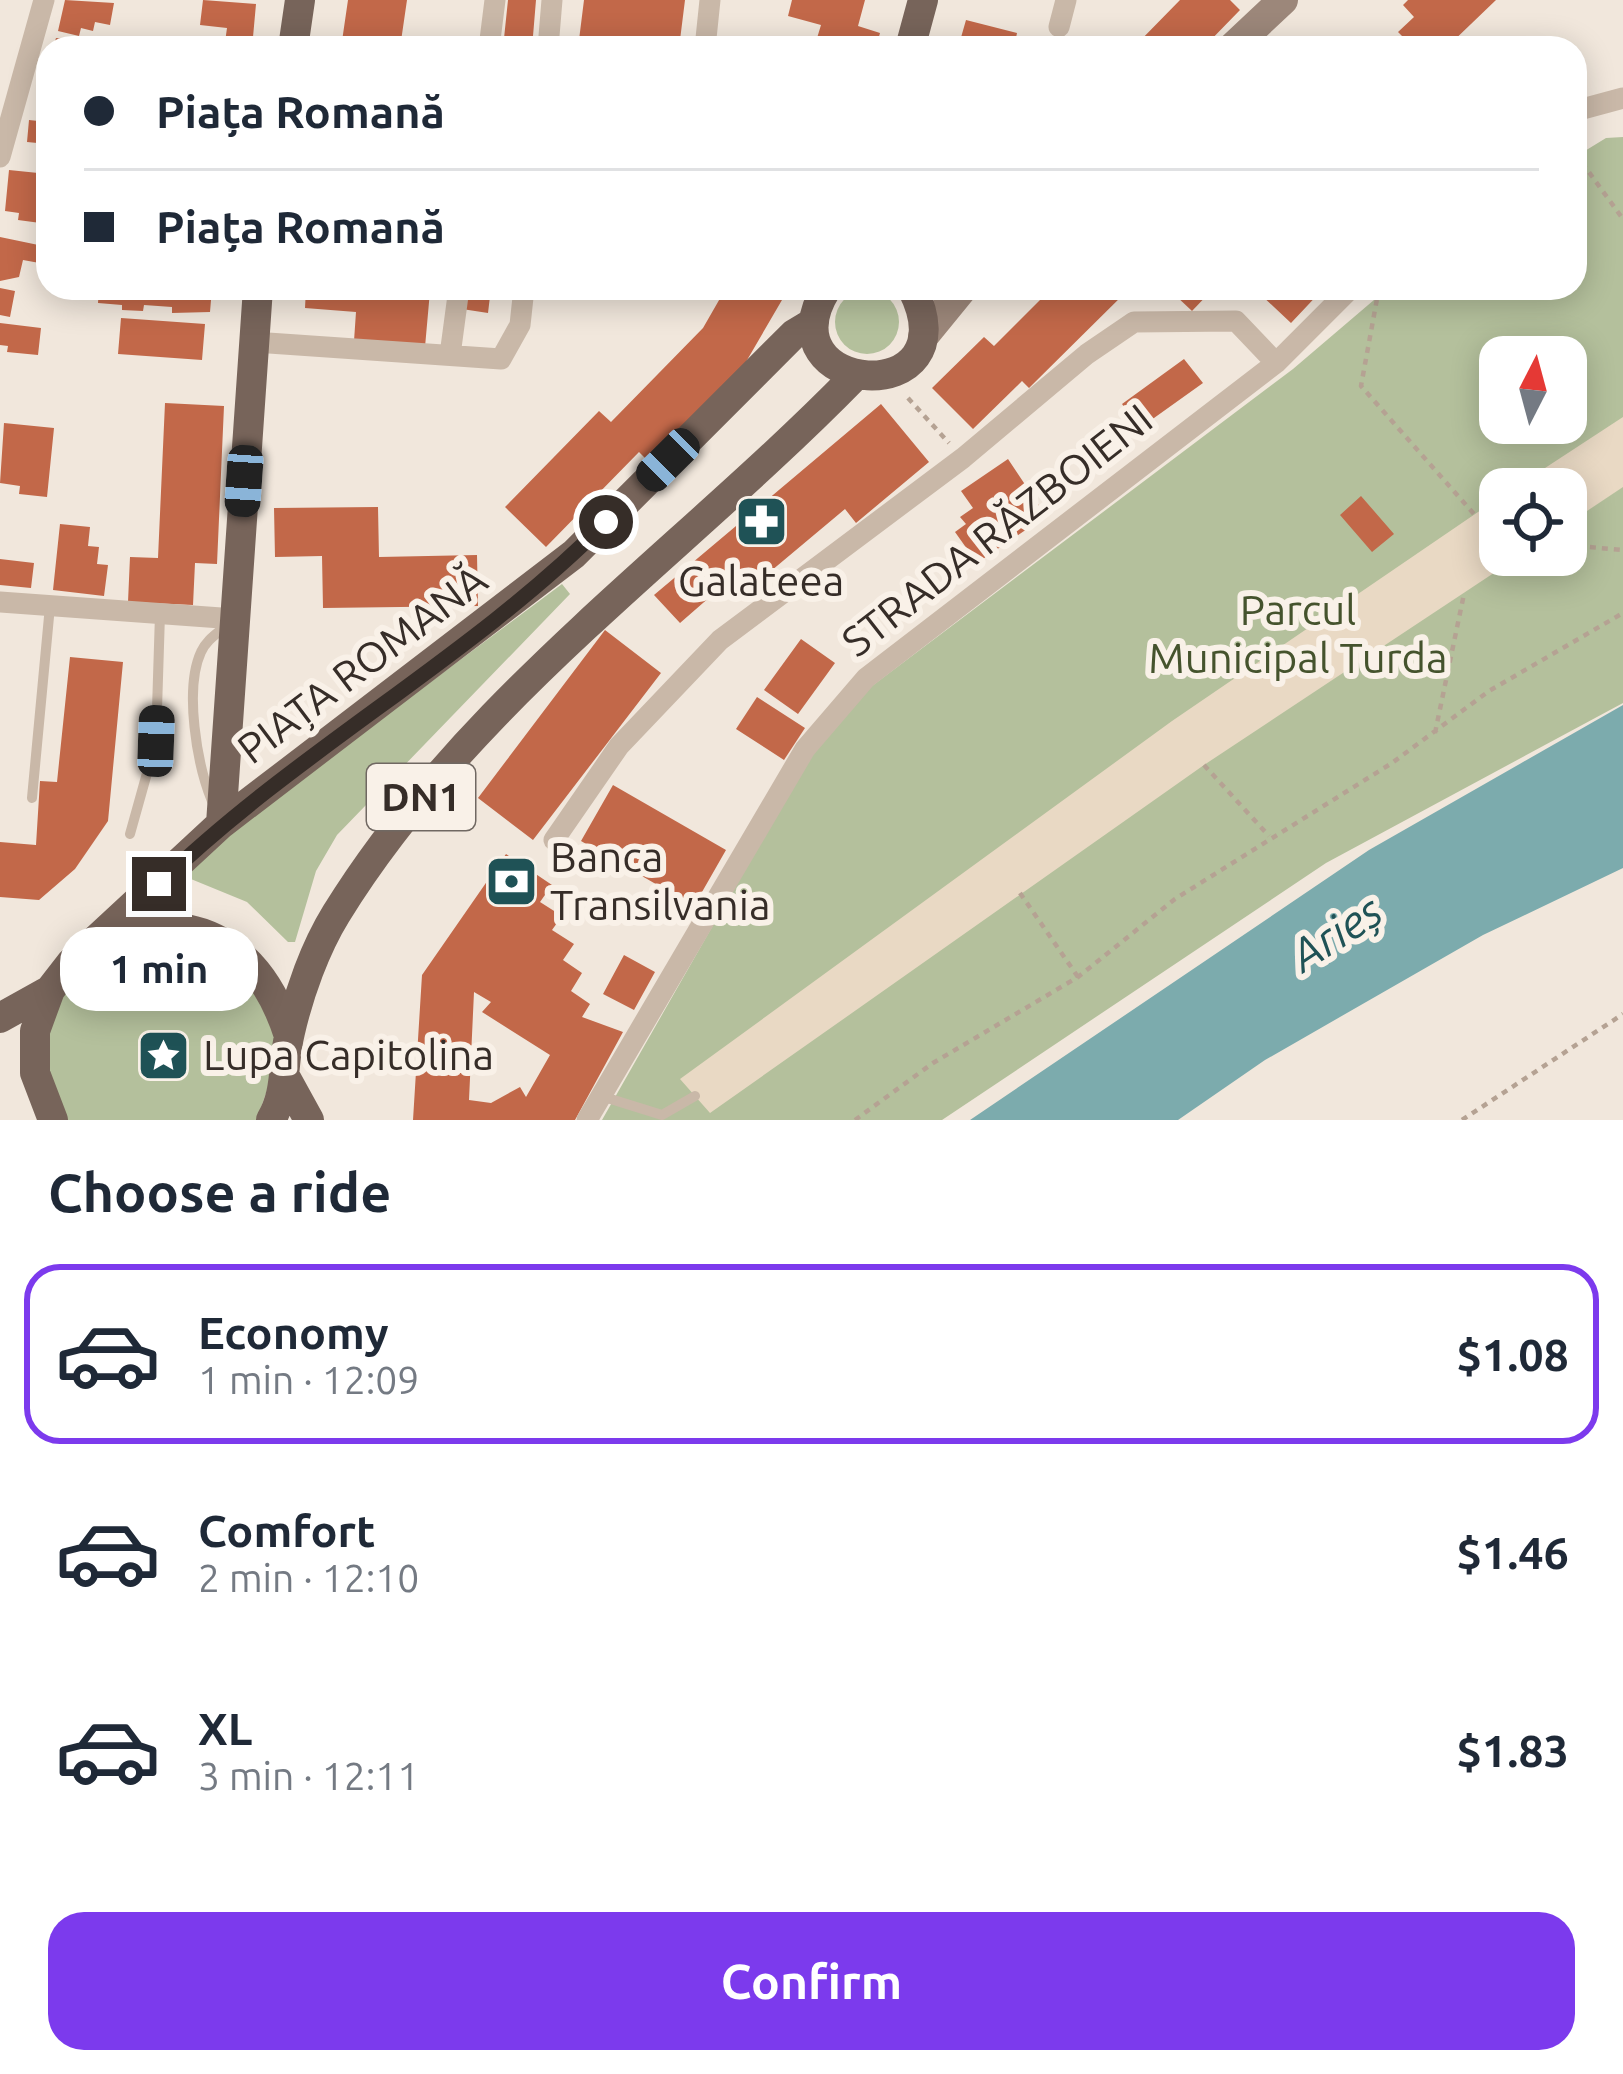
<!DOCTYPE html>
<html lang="en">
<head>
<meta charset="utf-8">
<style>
  :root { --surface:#fff; --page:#f6f6f7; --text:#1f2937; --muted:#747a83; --line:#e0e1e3; --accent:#7c3aed }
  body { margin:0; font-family:Ubuntu,sans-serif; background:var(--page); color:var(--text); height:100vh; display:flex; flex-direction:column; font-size:45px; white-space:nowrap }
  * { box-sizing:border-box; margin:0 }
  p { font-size:39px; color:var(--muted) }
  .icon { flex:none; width:66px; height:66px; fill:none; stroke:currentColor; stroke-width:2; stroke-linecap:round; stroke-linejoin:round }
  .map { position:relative; height:1120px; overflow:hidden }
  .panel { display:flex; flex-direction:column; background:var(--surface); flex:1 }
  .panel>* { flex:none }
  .guide { position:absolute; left:36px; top:36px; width:1551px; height:264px; border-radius:36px; box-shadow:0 6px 30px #0003; display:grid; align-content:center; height:264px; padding:0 48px; background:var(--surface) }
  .needle { width:78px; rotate:6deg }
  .buttons { position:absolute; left:1479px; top:336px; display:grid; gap:24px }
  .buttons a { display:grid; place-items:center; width:108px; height:108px; border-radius:24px; background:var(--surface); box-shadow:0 6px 30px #0003; font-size:60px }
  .end { position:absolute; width:54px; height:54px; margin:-27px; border:15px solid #362d28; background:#fff; box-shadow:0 0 0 6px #fff }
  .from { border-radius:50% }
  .bubble { position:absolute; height:84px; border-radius:36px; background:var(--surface); box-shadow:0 6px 30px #0003; font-size:39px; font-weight:600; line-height:84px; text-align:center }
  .car { position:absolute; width:36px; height:72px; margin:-36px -18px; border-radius:15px; box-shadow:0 0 9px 3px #0007; background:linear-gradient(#222 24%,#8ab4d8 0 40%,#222 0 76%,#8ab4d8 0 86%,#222 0) }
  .guide b { display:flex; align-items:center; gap:42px; height:114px; font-size:45px }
  .guide b+b { border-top:3px solid var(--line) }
  .guide i { width:30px; height:30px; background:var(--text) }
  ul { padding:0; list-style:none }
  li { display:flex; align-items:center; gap:36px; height:180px; margin:0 24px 18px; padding:0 24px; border:6px solid transparent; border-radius:36px }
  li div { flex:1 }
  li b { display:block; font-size:45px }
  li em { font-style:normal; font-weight:600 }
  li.current { border-color:var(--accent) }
  li>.icon { width:108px; height:108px; stroke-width:1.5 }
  h2 { padding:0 48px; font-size:54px; line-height:144px }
  .primary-button { display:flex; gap:24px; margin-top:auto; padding:24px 48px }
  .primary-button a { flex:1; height:138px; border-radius:36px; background:var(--accent); color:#fff; font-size:48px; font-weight:600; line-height:138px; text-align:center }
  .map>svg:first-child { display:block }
</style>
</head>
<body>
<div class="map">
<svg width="1623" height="1120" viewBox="0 0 1623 1120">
  <rect width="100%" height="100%" fill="#f1e7dc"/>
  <!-- green -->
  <path fill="#b4c09c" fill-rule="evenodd" d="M1623 137V703L1326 863 942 1120H602L810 755 868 689 1293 369 1388 288H1575V157L1606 138ZM1500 357H1566V423H1500ZM1500 489H1566V555H1500Z
    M835 322a32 32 0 1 1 64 0a32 32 0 1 1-64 0Z
    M562 584 570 594 337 835 316 871 295 942H288L247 902 186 877 185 865Z
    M194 941C209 949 231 958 243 970 287 1015 278 1068 256 1120H64C33 1061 41 981 108 948 130 938 170 942 194 941Z"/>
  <!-- plaza -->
  <path fill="#e9d9c4" d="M1623 417V487L1566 525V489H1513Z
    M1500 497V555H1521L1204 765 710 1113 680 1079 1172 721Z"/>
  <!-- water -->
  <path fill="#7cabad" d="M1623 705V868L1483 935 1265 1060 1178 1120H970L1369 850Z"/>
  <!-- building -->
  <path fill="#c26849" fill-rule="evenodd" d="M65 0 114 3 110 25 95 22 93 31 81 28 79 36 58 31Z
    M203 0 256 4 252 48H197L198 39 225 42 227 28 200 25Z
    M348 0H407L400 48H341Z
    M508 0H536L532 48H503Z
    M584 0H685L679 48H578Z
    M792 0H865L858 26 880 33 876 48H814L821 25 788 16Z
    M1180 0H1230L1240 10 1203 48H1133Z
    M1408 0H1496L1446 48H1414L1398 32 1414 17 1403 5Z
    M966 20 1017 33 1014 48H958Z
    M56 38 123 45V48H53Z
    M29 120 48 122V144L27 142Z
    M9 170 48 174V224L18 220 19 213 5 211Z
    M0 237 48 247 45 264 23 260 19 277 0 281Z
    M0 288 15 291 10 317 0 315Z
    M99 288H212L210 312 172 313V307L144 305 143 311 122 310V305L98 303Z
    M306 288 430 291 425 347 354 341 356 312 305 308Z
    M464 288H491L488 313 462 309Z
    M726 288H789L743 367 649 462 639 452 546 547 505 507 599 411 611 422 703 328Z
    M1052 288H1130L1029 388 1022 381 973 429 932 388 984 337 994 346Z
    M1182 288H1214L1192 311 1175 295Z
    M1264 288H1324L1291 323 1259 293Z
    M121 318 205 324 202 360 118 354Z
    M0 323 41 328 38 355 7 352 8 346 0 345Z
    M1184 359 1203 383 1140 428 1122 404Z
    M165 403 224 406 217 564 195 563 193 605 128 602 130 557 158 558Z
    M881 404 929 462 856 523 845 509 747 591 734 576 680 623 654 595Z
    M4 423 54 428 47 497 19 494 20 486 0 483Z
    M1008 459 1046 516 977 563 955 532 966 524 960 517 973 508 961 491Z
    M1361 496 1394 534 1372 552 1340 515Z
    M378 507 379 557 477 555 478 606 323 608 322 556 275 557 274 508Z
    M60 524 90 527 88 546 99 547 97 564 108 565 104 596 53 590Z
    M0 559 34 563 31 588 0 585Z
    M605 630 661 673 533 840 478 798Z
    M801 639 835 663 798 714 764 690Z
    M70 657 123 662 108 821 75 869 39 900 0 897V842L36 845 40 781 57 782Z
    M757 697 805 728 784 760 736 729Z
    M613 785 726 850 694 906 581 841Z
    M506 854 552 885 540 902 562 916 552 930 574 944 563 960 582 973 571 991 590 1004 582 1017 623 1032 575 1120H413L422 975ZM474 992 491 1002 482 1012 550 1055 526 1097 520 1087 491 1103 469 1100Z
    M624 955 655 972 634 1010 603 994Z"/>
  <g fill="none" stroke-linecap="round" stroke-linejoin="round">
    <!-- path -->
    <path stroke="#b5a293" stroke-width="4.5" stroke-dasharray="6 6" stroke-linecap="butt" d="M1575 153 1623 219
      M1379 288 1361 386 1474 514
      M908 398 949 443
      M1566 545 1623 550
      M1435 733 1464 594
      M1204 765 1269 836
      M1020 893 1078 977
      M855 1120 933 1063 1078 977 1175 899 1392 763 1489 691 1623 613
      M1462 1120 1623 1014"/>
    <!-- lane -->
    <path stroke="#c9b8a8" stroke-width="10" d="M32 798 50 606
      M212 801C197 765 184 689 201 652 206 640 218 633 227 625
      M130 834 156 741 160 614
      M601 1096 662 1115 695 1096"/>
    <!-- street -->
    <path stroke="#c9b8a8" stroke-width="21" d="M1059 27 1066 0
      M489 48 495 0
      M548 48 552 0
      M705 48 710 0
      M1575 111 1623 98
      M0 157 44 0
      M253 342 501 359 520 325 524 288
      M450 355 459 288
      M0 602 235 619
      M554 840 619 746 720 640 963 458 1087 354 1134 322 1236 321 1276 363
      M587 1120 805 749 866 678 1276 363 1351 288"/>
    <!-- secondary -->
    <path stroke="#9c877a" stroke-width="30" d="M1232 48 1283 0
      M923 337 963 288"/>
    <!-- primary -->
    <path stroke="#77645a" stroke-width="30" d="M293 48 300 0
      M910 48 923 0
      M827 288C759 396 975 413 912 288
      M221 824 258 288
      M106 939C197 905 261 948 289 1036
      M0 1018 50 990
      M287 1080 309 1120
      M53 1120 35 1073V1031L50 990 71 963 221 824 574 554 794 334 814 322
      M271 1120C288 1090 282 1064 290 1032 299 993 315 948 336 914 468 700 681 554 854 377"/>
  </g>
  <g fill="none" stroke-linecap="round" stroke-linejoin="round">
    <!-- route -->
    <path stroke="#362d28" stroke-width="15" d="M159 884C297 750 471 658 606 522"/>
  </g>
  <!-- icons -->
  <defs>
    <symbol id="pharmacy-square" viewBox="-11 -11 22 22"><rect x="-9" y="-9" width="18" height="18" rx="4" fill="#1f5256" stroke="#f9f1e8"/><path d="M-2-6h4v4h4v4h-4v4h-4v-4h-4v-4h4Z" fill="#fff"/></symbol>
    <symbol id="bank-square" viewBox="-11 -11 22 22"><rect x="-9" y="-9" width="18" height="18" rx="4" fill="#1f5256" stroke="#f9f1e8"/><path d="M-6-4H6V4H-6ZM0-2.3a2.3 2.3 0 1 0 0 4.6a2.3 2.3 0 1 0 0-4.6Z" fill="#fff"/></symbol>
    <symbol id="sight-square" viewBox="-11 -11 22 22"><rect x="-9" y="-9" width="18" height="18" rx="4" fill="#1f5256" stroke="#f9f1e8"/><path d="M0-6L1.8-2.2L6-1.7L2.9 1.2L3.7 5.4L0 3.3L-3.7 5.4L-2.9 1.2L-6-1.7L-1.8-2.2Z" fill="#fff"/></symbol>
  </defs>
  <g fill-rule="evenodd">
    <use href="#pharmacy-square" x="732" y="492" width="59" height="59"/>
    <use href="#bank-square" x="482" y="852" width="59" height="59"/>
    <use href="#sight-square" x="134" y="1026" width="59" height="59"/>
  </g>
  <g text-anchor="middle" stroke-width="12" stroke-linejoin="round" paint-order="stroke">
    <!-- shield labels -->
    <rect fill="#f9f1e8" stroke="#706862" stroke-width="3" x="367" y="764" width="108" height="66" rx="9"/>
    <g font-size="39" font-weight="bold" fill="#362d28">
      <text x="421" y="811">DN1</text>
    </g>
    <!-- street labels -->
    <g font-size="42" fill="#362d28" stroke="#f9f1e8">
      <text transform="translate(997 530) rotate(-38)" y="15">STRADA RĂZBOIENI</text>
      <text transform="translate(362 664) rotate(-37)" y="15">PIAȚA ROMANĂ</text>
    </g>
    <!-- poi labels -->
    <g font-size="42" fill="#362d28" stroke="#f9f1e8" text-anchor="start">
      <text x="761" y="596" text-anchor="middle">Galateea</text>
      <text x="550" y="872">Banca<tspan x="550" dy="48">Transilvania</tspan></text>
      <text x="203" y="1070">Lupa Capitolina</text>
    </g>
    <!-- park labels -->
    <g font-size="42" fill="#45532d" stroke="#f9f1e8">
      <text x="1298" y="625">Parcul<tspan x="1298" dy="48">Municipal Turda</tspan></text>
    </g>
    <!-- water labels -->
    <g font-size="45" font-style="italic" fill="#1f5256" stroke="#f9f1e8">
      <text transform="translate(1336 933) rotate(-33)" y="16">Arieș</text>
    </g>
  </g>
</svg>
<div class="buttons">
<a><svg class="needle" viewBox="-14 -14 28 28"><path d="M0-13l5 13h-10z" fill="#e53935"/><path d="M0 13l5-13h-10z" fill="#747a83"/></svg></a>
<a><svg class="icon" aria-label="locate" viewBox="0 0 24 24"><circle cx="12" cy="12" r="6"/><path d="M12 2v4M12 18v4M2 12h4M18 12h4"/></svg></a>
</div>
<i class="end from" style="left:606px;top:522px"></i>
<i class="end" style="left:159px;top:884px"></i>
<div class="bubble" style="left:60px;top:927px;width:198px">1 min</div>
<i class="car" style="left:668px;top:460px;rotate:225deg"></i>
<i class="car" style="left:244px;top:481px;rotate:184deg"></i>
<i class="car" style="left:156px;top:741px;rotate:2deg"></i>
<div class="guide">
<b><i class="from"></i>Piața Romană</b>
<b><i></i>Piața Romană</b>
</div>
</div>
<section class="panel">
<h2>Choose a ride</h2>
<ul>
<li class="current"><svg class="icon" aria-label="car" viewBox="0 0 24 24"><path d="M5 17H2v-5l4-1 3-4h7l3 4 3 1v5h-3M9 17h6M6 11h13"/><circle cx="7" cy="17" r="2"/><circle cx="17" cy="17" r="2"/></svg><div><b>Economy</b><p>1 min · 12:09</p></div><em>$1.08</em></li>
<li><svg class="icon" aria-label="car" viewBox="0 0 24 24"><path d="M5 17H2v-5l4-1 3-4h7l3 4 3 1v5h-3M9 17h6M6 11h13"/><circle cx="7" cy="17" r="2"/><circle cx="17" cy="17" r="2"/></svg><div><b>Comfort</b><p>2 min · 12:10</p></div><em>$1.46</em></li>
<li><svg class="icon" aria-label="car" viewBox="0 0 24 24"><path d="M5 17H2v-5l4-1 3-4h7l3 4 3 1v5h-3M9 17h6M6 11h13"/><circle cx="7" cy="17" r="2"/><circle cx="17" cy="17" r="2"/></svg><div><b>XL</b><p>3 min · 12:11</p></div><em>$1.83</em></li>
</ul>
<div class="primary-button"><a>Confirm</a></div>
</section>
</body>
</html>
